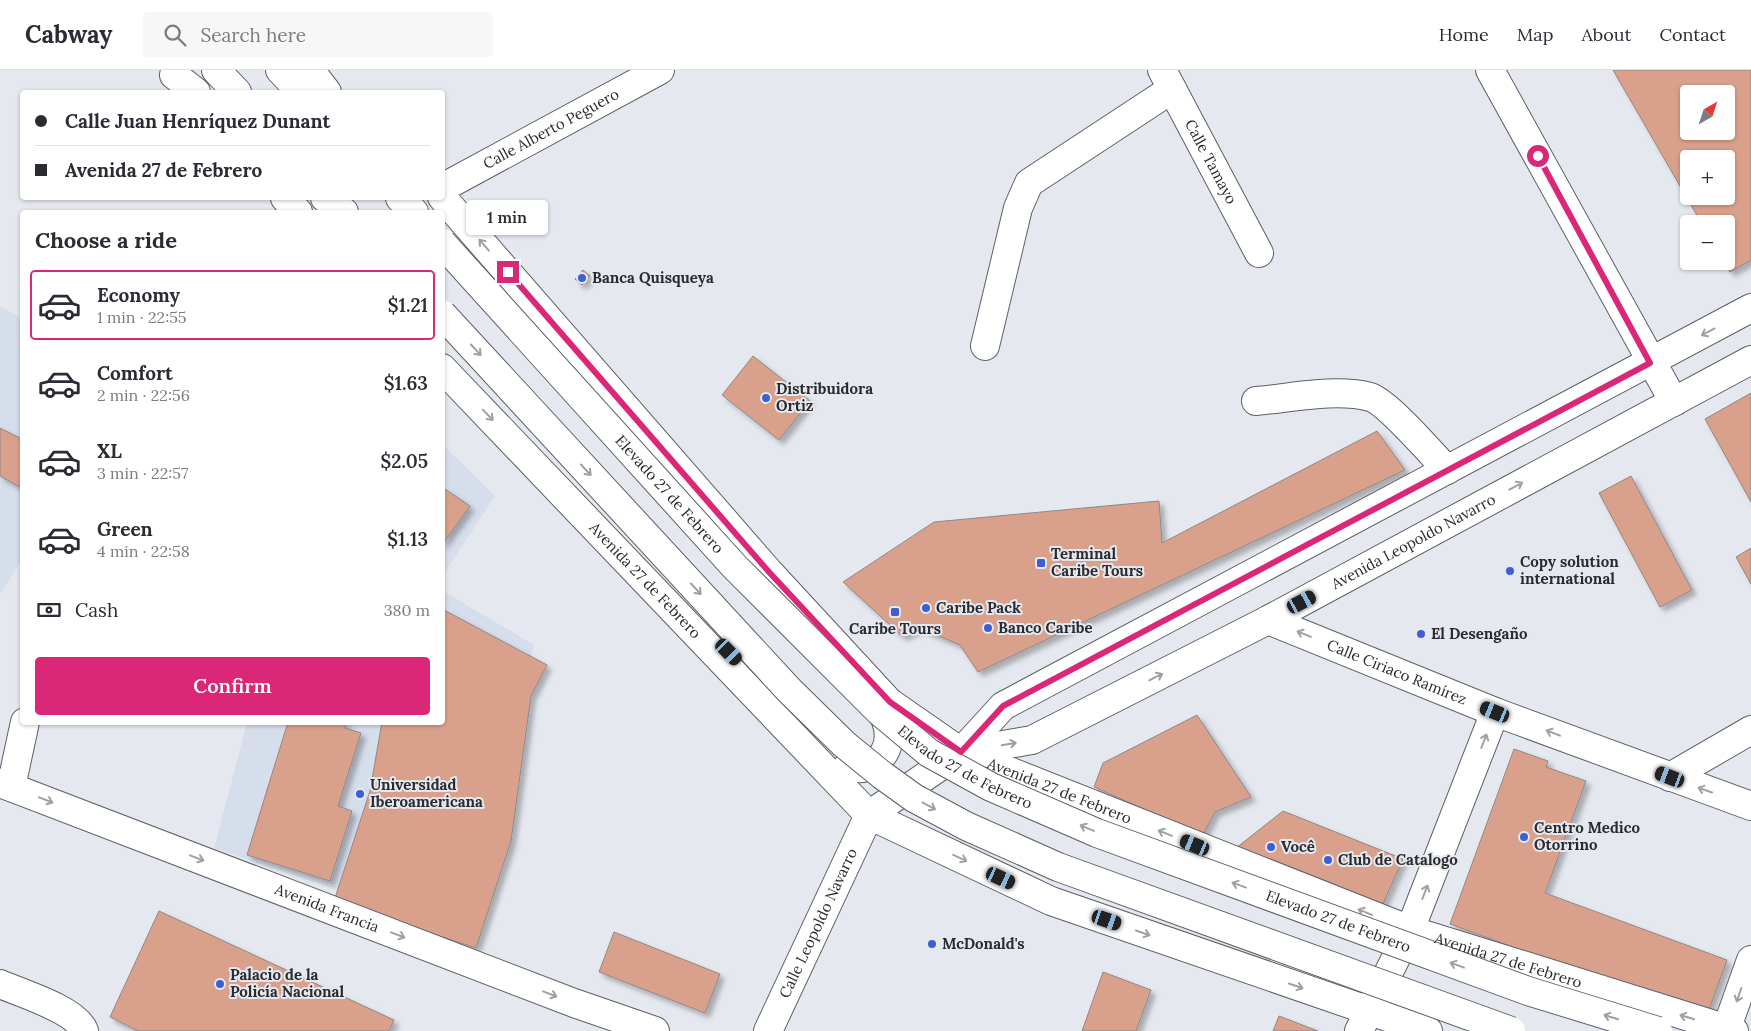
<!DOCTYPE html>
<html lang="en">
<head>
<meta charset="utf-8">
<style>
  :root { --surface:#fff; --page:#f7f7f7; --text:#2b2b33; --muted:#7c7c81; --line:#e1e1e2; --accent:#db2777 }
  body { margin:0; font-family:Lora,serif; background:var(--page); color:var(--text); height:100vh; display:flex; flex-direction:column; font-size:19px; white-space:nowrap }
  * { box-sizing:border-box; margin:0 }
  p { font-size:16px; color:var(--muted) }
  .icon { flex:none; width:28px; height:28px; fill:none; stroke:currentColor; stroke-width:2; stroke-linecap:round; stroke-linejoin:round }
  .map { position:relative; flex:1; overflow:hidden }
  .drawer { position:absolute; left:20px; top:140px; width:425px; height:515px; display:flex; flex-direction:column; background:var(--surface); border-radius:5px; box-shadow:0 1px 4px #0004 }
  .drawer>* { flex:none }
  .guide { position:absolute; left:20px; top:20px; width:425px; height:110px; border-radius:5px; box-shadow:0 1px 4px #0004; display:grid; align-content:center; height:110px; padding:0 15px; background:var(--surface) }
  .needle { width:32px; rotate:39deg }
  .controls { position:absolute; left:1680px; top:15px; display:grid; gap:10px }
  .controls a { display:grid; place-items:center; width:55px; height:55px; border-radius:5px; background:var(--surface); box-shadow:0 1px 4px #0004; font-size:25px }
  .end { position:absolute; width:22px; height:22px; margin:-11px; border:6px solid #db2777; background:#fff; box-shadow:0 0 0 2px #fff }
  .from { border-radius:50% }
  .bubble { position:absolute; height:35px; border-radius:5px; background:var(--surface); box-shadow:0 1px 4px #0004; font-size:16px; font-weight:600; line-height:35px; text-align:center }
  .car { position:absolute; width:15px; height:30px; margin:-15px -8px; border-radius:6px; box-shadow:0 0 4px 1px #0007; background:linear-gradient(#222 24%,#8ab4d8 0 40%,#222 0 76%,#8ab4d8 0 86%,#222 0) }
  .guide b { display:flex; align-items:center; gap:18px; height:48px; font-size:19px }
  .guide b+b { border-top:1px solid var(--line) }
  .guide i { width:12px; height:12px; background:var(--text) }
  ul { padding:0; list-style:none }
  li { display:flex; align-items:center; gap:15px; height:70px; margin:0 10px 8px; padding:0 5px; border:2px solid transparent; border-radius:5px }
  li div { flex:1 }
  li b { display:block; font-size:19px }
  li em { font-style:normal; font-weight:600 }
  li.on { border-color:var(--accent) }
  li>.icon { width:45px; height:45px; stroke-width:1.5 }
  h2 { padding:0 15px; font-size:22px; line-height:60px }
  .pay { display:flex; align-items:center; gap:12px; height:55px; padding:0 15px; font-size:19px }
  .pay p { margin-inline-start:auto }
  .action { display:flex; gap:10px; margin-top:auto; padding:10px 15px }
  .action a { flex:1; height:58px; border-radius:5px; background:var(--accent); color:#fff; font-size:20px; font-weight:600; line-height:58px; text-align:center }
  header { display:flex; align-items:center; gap:30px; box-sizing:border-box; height:70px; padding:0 25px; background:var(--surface); border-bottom:1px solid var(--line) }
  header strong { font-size:24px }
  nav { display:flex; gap:28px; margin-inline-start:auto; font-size:18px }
  .search { width:350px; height:45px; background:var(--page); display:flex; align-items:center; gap:12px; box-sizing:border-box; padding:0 18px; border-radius:5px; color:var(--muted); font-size:19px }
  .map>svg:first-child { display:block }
</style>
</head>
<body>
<header>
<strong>Cabway</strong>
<div class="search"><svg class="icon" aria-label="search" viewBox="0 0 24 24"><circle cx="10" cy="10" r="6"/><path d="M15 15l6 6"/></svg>Search here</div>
<nav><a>Home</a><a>Map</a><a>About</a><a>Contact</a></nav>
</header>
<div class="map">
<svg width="1751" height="961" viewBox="0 0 1751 961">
  <defs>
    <filter id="shadow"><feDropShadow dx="4.5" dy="4.5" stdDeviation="2.5" flood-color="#0004"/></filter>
  </defs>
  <rect width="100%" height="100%" fill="#e5e8ef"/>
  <!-- built -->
  <path fill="#d6ddeb" d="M0 236 22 249V490L0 524Z
    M443 375 495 426 443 505Z
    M443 521 534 575 508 670 451 859 214 778 247 653 442 652Z"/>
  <!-- building -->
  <path fill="#d9a18b" stroke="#8f8885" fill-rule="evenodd" filter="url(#shadow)" d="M1613 0H1751V190L1730 202 1724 191H1726V154H1702ZM1689 24H1726V61H1689ZM1689 89H1726V126H1689Z
    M583 200 590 206 582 215 575 209Z
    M753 286 810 331 779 370 722 325Z
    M1751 323V432L1705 349Z
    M0 358 22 369V418L0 406Z
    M1377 361 1405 400 978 602 960 575 920 558 902 566 843 512 934 452 1159 431 1162 473Z
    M1631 406 1692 520 1660 537 1599 423Z
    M442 417 470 436 442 475Z
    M1751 478V514L1736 487Z
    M442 539 547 595 531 626 511 771 476 878 334 831 370 721 382 652H442Z
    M1197 645 1251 727 1215 742 1203 765 1094 717 1103 693Z
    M288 652H347L345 658 361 663 338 736 352 741 330 811 247 785Z
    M1514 679 1548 691 1546 697 1586 711 1545 823 1727 890 1706 948 1450 854Z
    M1283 741 1403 789 1382 836 1236 778Z
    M159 841 394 950 389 961H138L110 947Z
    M614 862 720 904 705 943 599 902Z
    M1103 902 1151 920 1136 961H1082Z
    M1279 946 1318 961H1273Z"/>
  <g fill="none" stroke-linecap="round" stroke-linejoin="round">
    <defs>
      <g id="minor">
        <path id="s1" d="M1162 0 1259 183"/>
        <path d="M1490 0 1674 332"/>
        <path id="s2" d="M442 118 660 0"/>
        <path d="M985 276 1018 138 1029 113 1172 19"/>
        <path d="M1256 331C1290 328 1337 318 1370 327 1387 332 1433 385 1447 400"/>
        <path id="s3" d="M1268 550 1495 642 1751 736"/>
        <path d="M1670 707 1751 660"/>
        <path id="s4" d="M0 713 574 933 655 961"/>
        <path d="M11 717 25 652"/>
        <path d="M0 914C21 923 77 940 84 961"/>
        <path d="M1726 960 1751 890"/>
        <path id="s5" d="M768 961 869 745"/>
        <path d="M1359 961 1410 860 1495 642"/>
      </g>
      <g id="major">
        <path id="s6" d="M442 127 769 502 889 632 961 682 1410 860 1734 961"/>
        <path d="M285 128 298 142"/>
        <path id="s7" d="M442 298 869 745 1051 831 1428 961"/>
        <path id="s8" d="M961 682 1032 670 1268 550 1751 290"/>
        <path d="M848 696C856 699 864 699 871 695 896 681 892 652 875 633"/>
        <path d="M869 745 961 682 1003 636 1751 238"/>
      </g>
      <path id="highway" d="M216 0 237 22
        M280 0 301 22
        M310 0 327 22
        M174 5 196 22
        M325 128 344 142
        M400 128 414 142"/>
    </defs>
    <!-- minor casing -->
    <use href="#minor" stroke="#5c5f65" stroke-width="30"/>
    <!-- major casing -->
    <use href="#major" stroke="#5c5f65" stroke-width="30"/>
    <!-- highway casing -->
    <use href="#highway" stroke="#5c5f65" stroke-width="30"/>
    <!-- minor -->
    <use href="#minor" stroke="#fff" stroke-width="28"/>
    <!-- major -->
    <use href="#major" stroke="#fff" stroke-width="28"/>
    <!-- highway -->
    <use href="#highway" stroke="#fff" stroke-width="28"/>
    <defs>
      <g id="highway-bridge">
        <path id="s9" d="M442 173 734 496 879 641 929 683 991 717 1097 763 1528 921 1658 961"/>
        <path d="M442 244 789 620 844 674 882 705 914 728 966 756 1058 797 1511 961"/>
      </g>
    </defs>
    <!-- highway-bridge casing -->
    <use href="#highway-bridge" stroke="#5c5f65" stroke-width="30" stroke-linecap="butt"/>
    <!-- highway-bridge -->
    <use href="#highway-bridge" stroke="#fff" stroke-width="28"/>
  </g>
  <!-- one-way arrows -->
  <defs><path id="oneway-shaft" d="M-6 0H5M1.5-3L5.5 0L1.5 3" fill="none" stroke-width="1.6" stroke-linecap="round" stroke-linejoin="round" transform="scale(1.25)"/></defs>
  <g stroke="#9fa0a1">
    <use href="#oneway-shaft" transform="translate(484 175) rotate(-131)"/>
    <use href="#oneway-shaft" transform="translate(1708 262) rotate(152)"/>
    <use href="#oneway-shaft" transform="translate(476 280) rotate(47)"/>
    <use href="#oneway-shaft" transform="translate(488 345) rotate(46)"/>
    <use href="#oneway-shaft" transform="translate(586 400) rotate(47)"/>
    <use href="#oneway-shaft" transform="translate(1516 416) rotate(-28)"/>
    <use href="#oneway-shaft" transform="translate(696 519) rotate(47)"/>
    <use href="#oneway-shaft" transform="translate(1304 564) rotate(-158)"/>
    <use href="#oneway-shaft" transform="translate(1156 607) rotate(-27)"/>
    <use href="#oneway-shaft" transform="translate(1553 663) rotate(-159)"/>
    <use href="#oneway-shaft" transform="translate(1484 671) rotate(-69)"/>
    <use href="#oneway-shaft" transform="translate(1009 674) rotate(-10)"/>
    <use href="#oneway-shaft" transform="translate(1705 720) rotate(-161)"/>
    <use href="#oneway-shaft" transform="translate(46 730) rotate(21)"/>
    <use href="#oneway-shaft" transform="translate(929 736) rotate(28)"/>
    <use href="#oneway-shaft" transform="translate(1087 758) rotate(-157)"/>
    <use href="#oneway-shaft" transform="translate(1165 763) rotate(-158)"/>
    <use href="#oneway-shaft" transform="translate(197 788) rotate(21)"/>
    <use href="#oneway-shaft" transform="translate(960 788) rotate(25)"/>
    <use href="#oneway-shaft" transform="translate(1239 815) rotate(-160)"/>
    <use href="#oneway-shaft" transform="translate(1425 822) rotate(-69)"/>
    <use href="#oneway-shaft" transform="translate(1365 842) rotate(-158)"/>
    <use href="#oneway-shaft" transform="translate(1143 863) rotate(19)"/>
    <use href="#oneway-shaft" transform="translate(398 865) rotate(21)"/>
    <use href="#oneway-shaft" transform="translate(1457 895) rotate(-160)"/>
    <use href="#oneway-shaft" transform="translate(1296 916) rotate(19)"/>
    <use href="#oneway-shaft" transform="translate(550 924) rotate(21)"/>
    <use href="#oneway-shaft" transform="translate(1739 925) rotate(109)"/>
    <use href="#oneway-shaft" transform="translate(1611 947) rotate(-163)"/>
    <use href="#oneway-shaft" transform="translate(1687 947) rotate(-163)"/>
  </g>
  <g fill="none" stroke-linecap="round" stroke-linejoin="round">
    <!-- route -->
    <path stroke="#db2777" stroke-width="6" d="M508 202 769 502 890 632 961 682 1003 636 1650 293 1538 86"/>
  </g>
  <!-- markers -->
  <g fill="#3d5fd1" stroke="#e5e8ef" stroke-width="2">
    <circle cx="582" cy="208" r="5"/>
    <circle cx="766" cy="328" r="5"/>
    <rect x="1036" y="488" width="10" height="10" rx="2.5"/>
    <circle cx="1510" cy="501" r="5"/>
    <circle cx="926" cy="538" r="5"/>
    <rect x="890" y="537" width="10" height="10" rx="2.5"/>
    <circle cx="988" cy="558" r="5"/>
    <circle cx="1421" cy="564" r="5"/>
    <circle cx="360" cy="724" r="5"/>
    <circle cx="1524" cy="767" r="5"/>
    <circle cx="1271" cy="777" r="5"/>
    <circle cx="1328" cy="790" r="5"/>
    <circle cx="932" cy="874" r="5"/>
    <circle cx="220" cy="914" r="5"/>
  </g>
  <g text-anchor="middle" stroke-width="4" stroke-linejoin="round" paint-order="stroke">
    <!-- street labels -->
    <g font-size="15" fill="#2a2b2e" stroke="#e5e8ef">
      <text dy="5" stroke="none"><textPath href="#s2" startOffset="124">Calle Alberto Peguero</textPath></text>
      <text dy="5" stroke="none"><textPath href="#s1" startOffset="104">Calle Tamayo</textPath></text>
      <text dy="5" stroke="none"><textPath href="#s9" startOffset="339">Elevado 27 de Febrero</textPath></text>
      <text dy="5" stroke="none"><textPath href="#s8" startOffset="502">Avenida Leopoldo Navarro</textPath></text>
      <text dy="5" stroke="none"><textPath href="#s7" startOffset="294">Avenida 27 de Febrero</textPath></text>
      <text dy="5" stroke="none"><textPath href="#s3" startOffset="139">Calle Ciriaco Ramírez</textPath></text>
      <text dy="5" stroke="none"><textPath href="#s9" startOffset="744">Elevado 27 de Febrero</textPath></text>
      <text dy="5" stroke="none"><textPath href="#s6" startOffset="868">Avenida 27 de Febrero</textPath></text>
      <text dy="5" stroke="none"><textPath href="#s4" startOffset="350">Avenida Francia</textPath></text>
      <text dy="5" stroke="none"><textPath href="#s9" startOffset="1149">Elevado 27 de Febrero</textPath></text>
      <text dy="5" stroke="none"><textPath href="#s5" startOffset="119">Calle Leopoldo Navarro</textPath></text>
      <text dy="5" stroke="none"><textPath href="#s6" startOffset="1348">Avenida 27 de Febrero</textPath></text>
    </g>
    <!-- poi labels -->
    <g font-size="15" font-weight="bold" fill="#2a2b2e" stroke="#e5e8ef" text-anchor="start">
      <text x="592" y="213">Banca Quisqueya</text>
      <text x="776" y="324">Distribuidora<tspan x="776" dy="17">Ortiz</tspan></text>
      <text x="1051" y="489">Terminal<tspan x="1051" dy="17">Caribe Tours</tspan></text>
      <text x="1520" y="497">Copy solution<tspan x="1520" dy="17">international</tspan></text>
      <text x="936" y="543">Caribe Pack</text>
      <text x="998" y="563">Banco Caribe</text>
      <text x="895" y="564" text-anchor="middle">Caribe Tours</text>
      <text x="1431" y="569">El Desengaño</text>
      <text x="370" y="720">Universidad<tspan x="370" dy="17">Iberoamericana</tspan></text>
      <text x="1534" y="763">Centro Medico<tspan x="1534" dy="17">Otorrino</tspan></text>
      <text x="1281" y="782">Você</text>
      <text x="1338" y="795">Club de Catalogo</text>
      <text x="942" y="879">McDonald's</text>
      <text x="230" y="910">Palacio de la<tspan x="230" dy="17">Policía Nacional</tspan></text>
    </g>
  </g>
</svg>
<div class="controls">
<a><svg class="needle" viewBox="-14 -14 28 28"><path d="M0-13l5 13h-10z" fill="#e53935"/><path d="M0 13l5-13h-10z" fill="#7c7c81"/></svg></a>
<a>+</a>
<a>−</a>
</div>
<i class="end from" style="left:1538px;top:86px"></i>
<i class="end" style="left:508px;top:202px"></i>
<div class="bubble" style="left:466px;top:130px;width:82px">1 min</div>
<i class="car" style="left:1302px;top:532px;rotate:62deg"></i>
<i class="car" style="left:729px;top:582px;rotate:135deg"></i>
<i class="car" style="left:1495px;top:642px;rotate:292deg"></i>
<i class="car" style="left:1670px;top:707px;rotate:291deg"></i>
<i class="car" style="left:1195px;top:775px;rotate:292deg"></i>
<i class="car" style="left:1001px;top:808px;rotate:115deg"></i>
<i class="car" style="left:1107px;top:850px;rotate:109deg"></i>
<div class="guide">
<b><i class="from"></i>Calle Juan Henríquez Dunant</b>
<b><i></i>Avenida 27 de Febrero</b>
</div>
<section class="drawer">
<h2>Choose a ride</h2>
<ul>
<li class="on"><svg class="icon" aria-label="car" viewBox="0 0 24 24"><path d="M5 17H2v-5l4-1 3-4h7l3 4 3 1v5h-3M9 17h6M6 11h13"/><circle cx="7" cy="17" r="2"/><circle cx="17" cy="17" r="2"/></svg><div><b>Economy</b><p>1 min · 22:55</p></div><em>$1.21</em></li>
<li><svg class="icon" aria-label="car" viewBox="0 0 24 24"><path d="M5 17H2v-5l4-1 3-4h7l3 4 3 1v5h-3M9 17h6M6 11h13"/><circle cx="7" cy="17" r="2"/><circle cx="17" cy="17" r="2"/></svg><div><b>Comfort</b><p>2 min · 22:56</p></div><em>$1.63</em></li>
<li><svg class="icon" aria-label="car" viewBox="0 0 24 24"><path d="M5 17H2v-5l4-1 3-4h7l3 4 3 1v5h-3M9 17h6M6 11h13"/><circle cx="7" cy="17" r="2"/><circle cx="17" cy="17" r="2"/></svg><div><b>XL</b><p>3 min · 22:57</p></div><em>$2.05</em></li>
<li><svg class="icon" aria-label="car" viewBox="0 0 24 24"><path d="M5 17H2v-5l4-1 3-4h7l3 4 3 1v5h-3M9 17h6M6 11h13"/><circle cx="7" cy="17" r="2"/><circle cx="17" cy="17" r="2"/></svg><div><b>Green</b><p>4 min · 22:58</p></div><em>$1.13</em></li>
</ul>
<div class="pay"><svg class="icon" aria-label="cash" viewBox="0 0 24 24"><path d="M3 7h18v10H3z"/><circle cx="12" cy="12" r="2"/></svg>Cash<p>380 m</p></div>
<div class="action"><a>Confirm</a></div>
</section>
</div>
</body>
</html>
